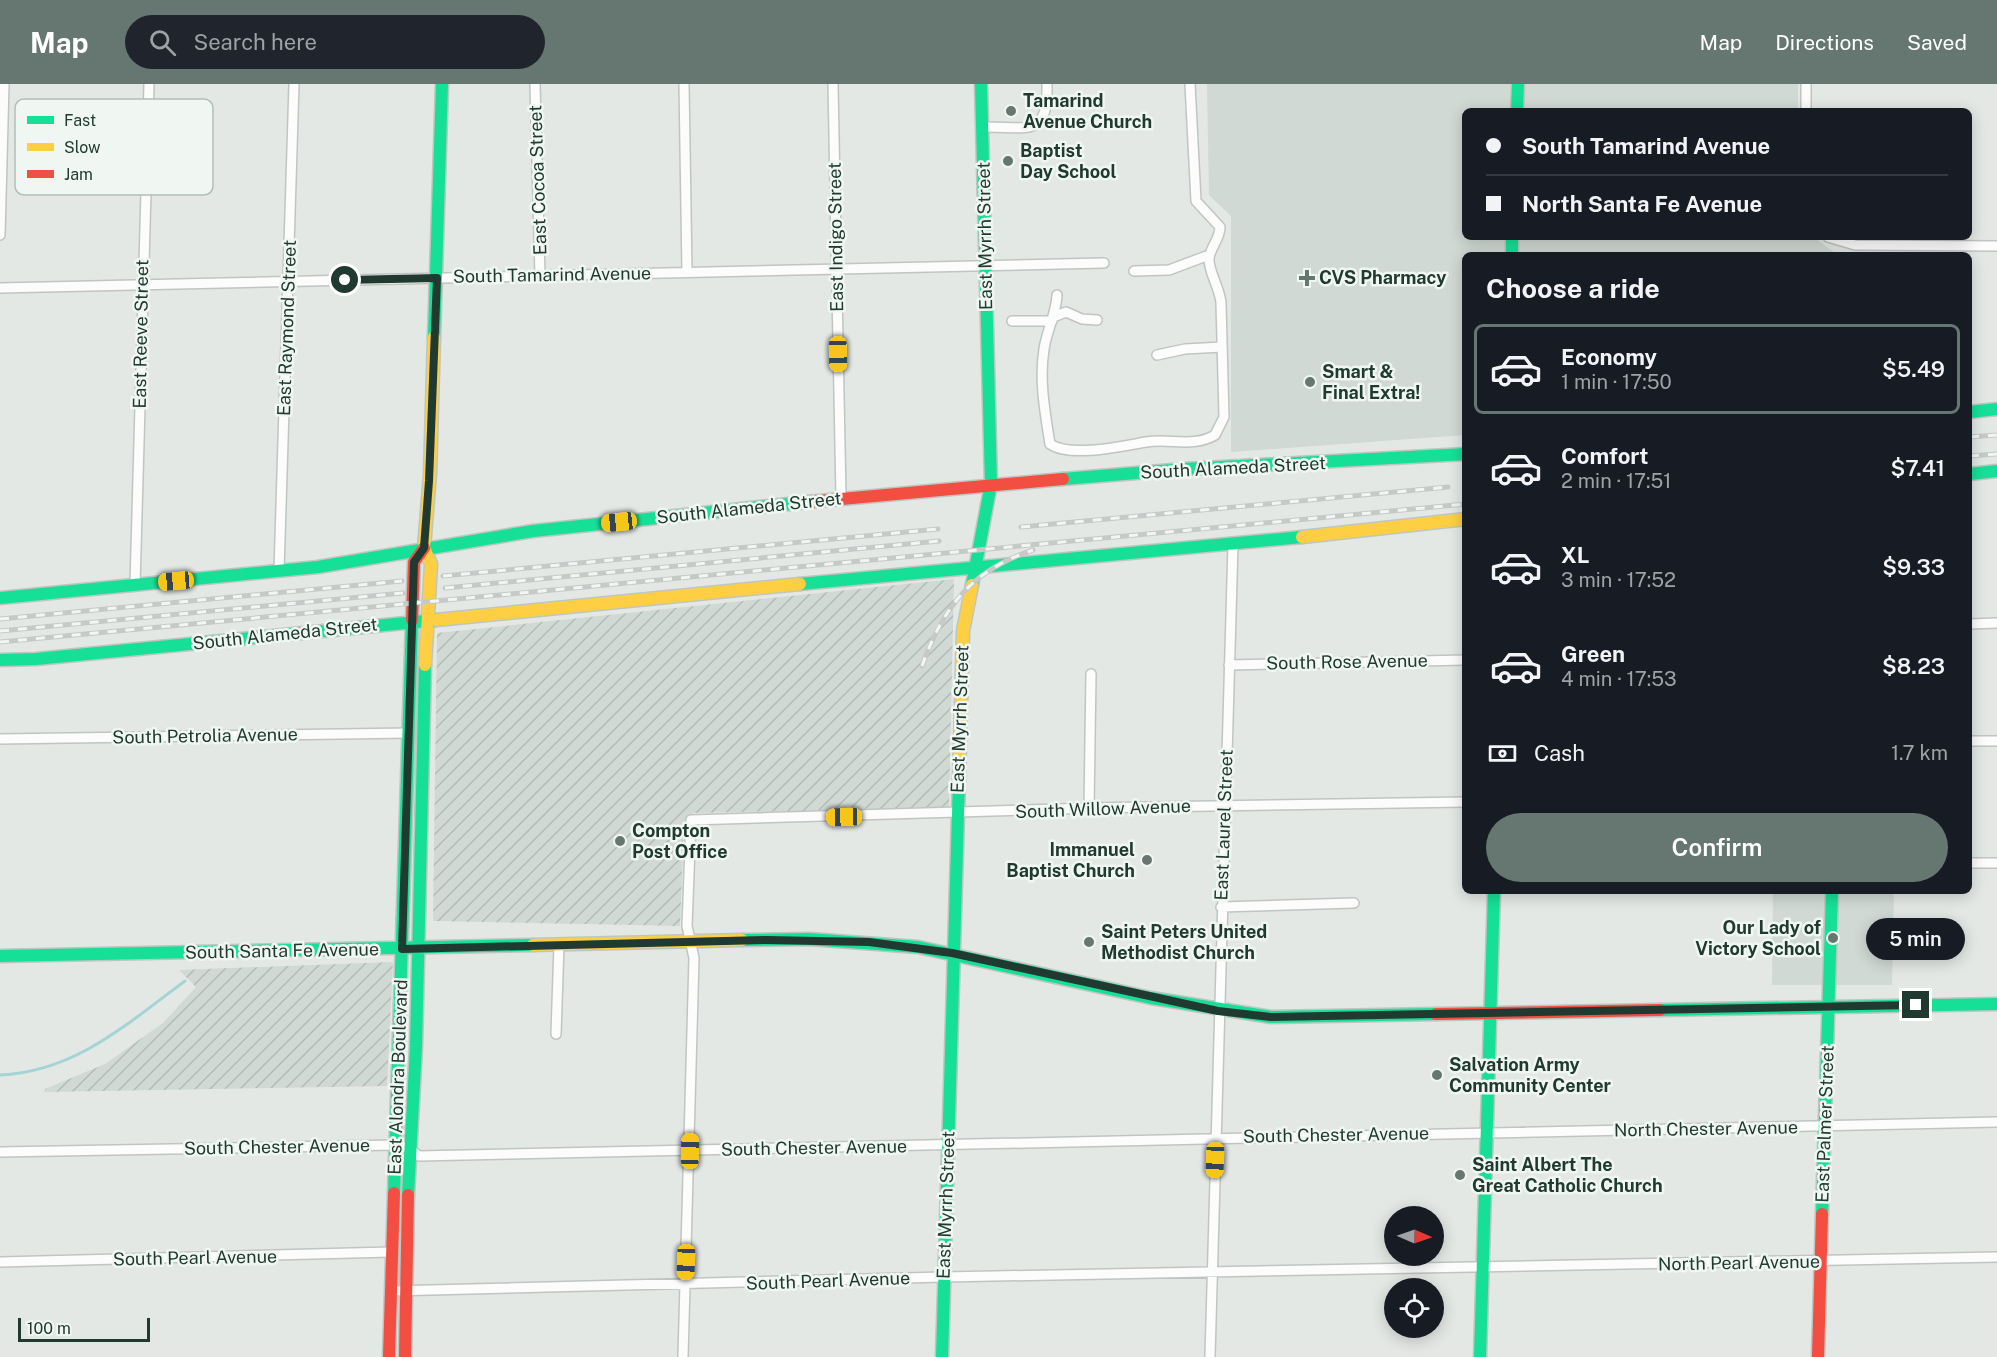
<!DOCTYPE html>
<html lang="en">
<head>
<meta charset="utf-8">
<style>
  :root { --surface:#171b24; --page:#20242c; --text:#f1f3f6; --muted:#9ea1a6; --line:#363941; --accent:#657770 }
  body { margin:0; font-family:"Public Sans",sans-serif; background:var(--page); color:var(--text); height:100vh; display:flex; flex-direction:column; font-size:22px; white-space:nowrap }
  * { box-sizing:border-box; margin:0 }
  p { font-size:20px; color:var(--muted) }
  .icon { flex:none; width:33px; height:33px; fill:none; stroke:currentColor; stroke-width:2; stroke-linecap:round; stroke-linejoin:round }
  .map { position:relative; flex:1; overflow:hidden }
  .sheet { position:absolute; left:1462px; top:168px; width:510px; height:642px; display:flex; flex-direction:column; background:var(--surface); border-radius:9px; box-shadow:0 3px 15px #0003 }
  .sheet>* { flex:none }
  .guide { position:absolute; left:1462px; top:24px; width:510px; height:132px; border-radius:9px; box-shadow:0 3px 15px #0003; display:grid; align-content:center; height:132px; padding:0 24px; background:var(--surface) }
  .needle { width:39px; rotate:92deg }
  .tools { position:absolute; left:1384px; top:1122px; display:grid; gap:12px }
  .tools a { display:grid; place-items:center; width:60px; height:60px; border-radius:50%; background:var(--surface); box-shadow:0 3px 15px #0003; font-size:30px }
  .scale { position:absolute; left:18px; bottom:15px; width:132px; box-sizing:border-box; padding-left:6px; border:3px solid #213a31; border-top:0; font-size:16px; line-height:21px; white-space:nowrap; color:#213a31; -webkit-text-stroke:4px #f0f7f3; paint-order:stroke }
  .end { position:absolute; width:27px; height:27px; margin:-14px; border:8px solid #213a31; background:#fff; box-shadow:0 0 0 3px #fff }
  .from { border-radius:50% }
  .bubble { position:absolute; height:42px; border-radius:21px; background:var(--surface); box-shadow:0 3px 15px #0003; font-size:20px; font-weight:600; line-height:42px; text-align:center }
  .car { position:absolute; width:18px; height:36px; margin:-18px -9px; border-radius:8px; box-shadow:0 0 4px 2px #0007; background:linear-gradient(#f5c518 24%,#345 0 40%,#f5c518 0 76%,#345 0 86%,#f5c518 0) }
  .guide b { display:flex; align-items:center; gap:21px; height:57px; font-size:22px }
  .guide b+b { border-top:2px solid var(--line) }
  .guide i { width:15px; height:15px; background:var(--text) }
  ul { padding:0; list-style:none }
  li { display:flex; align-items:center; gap:18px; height:90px; margin:0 12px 9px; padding:0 12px; border:3px solid transparent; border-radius:9px }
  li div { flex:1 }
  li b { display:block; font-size:22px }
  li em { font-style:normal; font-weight:600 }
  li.on { border-color:var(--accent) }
  li>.icon { width:54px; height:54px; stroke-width:1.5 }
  h2 { padding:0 24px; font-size:27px; line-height:72px }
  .pay { display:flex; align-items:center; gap:15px; height:66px; padding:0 24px; font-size:22px }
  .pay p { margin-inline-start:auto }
  .cta { display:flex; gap:12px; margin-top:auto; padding:12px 24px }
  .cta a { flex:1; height:69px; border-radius:36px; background:var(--accent); color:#fff; font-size:24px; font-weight:600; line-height:69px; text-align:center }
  header { display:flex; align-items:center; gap:36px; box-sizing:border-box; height:84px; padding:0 30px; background:var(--accent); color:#fff }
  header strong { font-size:28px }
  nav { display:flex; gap:33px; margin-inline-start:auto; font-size:21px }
  .search { width:420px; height:54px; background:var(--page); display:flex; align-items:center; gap:15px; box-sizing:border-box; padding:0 21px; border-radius:33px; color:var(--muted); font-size:22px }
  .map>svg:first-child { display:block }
</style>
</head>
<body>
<header>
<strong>Map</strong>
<div class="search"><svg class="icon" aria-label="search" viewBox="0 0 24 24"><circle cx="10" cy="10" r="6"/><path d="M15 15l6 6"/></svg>Search here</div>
<nav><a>Map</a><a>Directions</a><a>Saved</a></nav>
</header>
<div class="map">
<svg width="1997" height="1273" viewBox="0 0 1997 1273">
  <defs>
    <pattern id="industrial-furrows" width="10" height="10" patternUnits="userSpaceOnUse" patternTransform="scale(1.5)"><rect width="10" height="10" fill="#d0d9d4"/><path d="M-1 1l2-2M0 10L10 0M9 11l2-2" fill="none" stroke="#b2bbb6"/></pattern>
  </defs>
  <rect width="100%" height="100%" fill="#e3e8e5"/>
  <!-- built -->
  <path fill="#d0d9d4" d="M1207 0H1798V27H1466V153H1813L1838 171H1466L1465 351 1231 368V132L1209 111Z
    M1773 807H1894L1892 901H1772Z"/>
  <!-- industrial -->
  <path fill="url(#industrial-furrows)" d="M954 495 949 724 693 729 684 741 680 842 433 837 437 549Z
    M393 878 387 1002 44 1008 45 1005 105 980 163 939 196 903 179 886Z"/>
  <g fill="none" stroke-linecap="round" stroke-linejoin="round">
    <!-- stream -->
    <path stroke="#a4d4d6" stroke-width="3" d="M0 991C75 988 128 939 185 897"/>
    <defs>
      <path id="street" d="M535 0 540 192
        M684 0 687 188
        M833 0 841 414
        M1806 27V0
        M982 43C1028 42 1048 56 1047 0
        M0 151 4 0
        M1828 153 1855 161 1997 162
        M1134 187 1169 186 1209 171
        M0 204 1104 179
        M1057 211C1056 231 1047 245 1044 265 1039 297 1045 328 1050 360 1070 374 1123 362 1146 358 1170 354 1193 364 1215 351L1224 333 1221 219C1220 204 1208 187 1209 174 1211 162 1220 155 1220 143L1196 117 1190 0
        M1056 232 1066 228 1082 235 1097 236
        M1012 237H1052
        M1157 271 1185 265 1222 263
        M279 487 294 0
        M135 501 149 0
        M1970 540 1997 539
        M1229 581 1466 576
        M0 655 409 649
        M1970 657H1997
        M1089 724 1091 590
        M1970 779H1997
        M1221 823 1354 819
        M556 950 559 861
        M0 1068 395 1061 409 1064 419 1072 1997 1038
        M0 1178 391 1168
        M391 1207 944 1193 1997 1173
        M683 1273 694 874 687 842 691 736 1089 724 1466 718
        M1210 1273 1233 460"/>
      <path id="fast" d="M1517 27 1518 0
        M1512 153V171
        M434 253 442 0
        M1970 328 1997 325
        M1970 390 1997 387
        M1063 395 1185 385 1466 370
        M800 500 1302 453
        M972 501 991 400 981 0
        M0 514 318 483 533 447 808 418
        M0 576 36 575 436 536
        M742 856 809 855 918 863 1151 914 1271 933 1436 930
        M0 872 533 861
        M1660 926 1997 920
        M394 1109 412 536
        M408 1111 416 963 425 581
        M1822 1130 1832 807
        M942 1273 959 696
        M1480 1273 1494 807"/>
      <path id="slow" d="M1302 453 1466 435
        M436 536 800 500
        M425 581 431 480 424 464 430 390 434 253
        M959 696 963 547 972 501
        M533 861 742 856"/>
      <path id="jam" d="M808 418 1063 395
        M412 536 414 478 424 464
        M1436 930 1660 926
        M389 1273 394 1109
        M405 1273 408 1111
        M1818 1273 1822 1130"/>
    </defs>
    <!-- street casing -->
    <use href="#street" stroke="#c0c5c2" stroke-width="12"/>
    <!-- fast casing -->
    <use href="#fast" stroke="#bec6c2" stroke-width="15"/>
    <!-- slow casing -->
    <use href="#slow" stroke="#bec6c2" stroke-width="15"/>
    <!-- jam casing -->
    <use href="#jam" stroke="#bec6c2" stroke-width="15"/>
    <!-- street -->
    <use href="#street" stroke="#fbfcfb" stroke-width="9"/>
    <!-- fast -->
    <use href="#fast" stroke="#16e098" stroke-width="12"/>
    <!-- slow -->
    <use href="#slow" stroke="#ffcf43" stroke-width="12"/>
    <!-- jam -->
    <use href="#jam" stroke="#f24e42" stroke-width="12"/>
    <defs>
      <path id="rail" d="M1970 353 1997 351
        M1970 372 1997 370
        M1021 443 1448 403
        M443 492 938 445
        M445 504 939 457
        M0 535 402 497
        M0 547 403 509
        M0 558 1466 420
        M922 582C943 523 972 486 1033 466"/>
    </defs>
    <!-- rail casing -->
    <use href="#rail" stroke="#c6c9c8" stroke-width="5"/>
    <!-- rail -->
    <use href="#rail" stroke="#f0f7f3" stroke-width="3" stroke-dasharray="9" stroke-linecap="butt"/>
  </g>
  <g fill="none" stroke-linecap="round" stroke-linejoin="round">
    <!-- route -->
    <path stroke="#213a31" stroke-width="8" d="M345 196 437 194 429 397 424 464 414 478 402 865 767 856 869 858 952 869 1218 927 1271 933 1916 921"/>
  </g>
  <!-- markers -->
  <g fill="#657770" stroke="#f0f7f3" stroke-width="2">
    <circle cx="1011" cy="27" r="6"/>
    <circle cx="1008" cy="77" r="6"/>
    <path d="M1304 185h6v6h6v6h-6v6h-6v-6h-6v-6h6z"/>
    <circle cx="1310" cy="298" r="6"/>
    <circle cx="620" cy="757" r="6"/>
    <circle cx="1147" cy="776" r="6"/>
    <circle cx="1833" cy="854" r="6"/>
    <circle cx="1089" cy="858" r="6"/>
    <circle cx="1437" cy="991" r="6"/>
    <circle cx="1460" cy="1091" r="6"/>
  </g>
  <g text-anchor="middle" stroke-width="5" stroke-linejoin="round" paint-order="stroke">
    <!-- poi labels -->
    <g font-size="18" font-weight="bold" fill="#213a31" stroke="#f0f7f3" text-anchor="start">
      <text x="1023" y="23">Tamarind<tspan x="1023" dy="21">Avenue Church</tspan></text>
      <text x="1020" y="73">Baptist<tspan x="1020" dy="21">Day School</tspan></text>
      <text x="1319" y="200">CVS Pharmacy</text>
      <text x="1322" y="294">Smart &amp;<tspan x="1322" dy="21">Final Extra!</tspan></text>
      <text x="632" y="753">Compton<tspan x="632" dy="21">Post Office</tspan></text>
      <text x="1135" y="772" text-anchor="end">Immanuel<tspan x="1135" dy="21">Baptist Church</tspan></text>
      <text x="1821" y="850" text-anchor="end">Our Lady of<tspan x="1821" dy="21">Victory School</tspan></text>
      <text x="1101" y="854">Saint Peters United<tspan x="1101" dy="21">Methodist Church</tspan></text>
      <text x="1449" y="987">Salvation Army<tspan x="1449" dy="21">Community Center</tspan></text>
      <text x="1472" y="1087">Saint Albert The<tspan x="1472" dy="21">Great Catholic Church</tspan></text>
    </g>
    <!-- street labels -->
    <g font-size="18" fill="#213a31" stroke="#f0f7f3">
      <text transform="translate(538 96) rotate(-92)" y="6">East Cocoa Street</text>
      <text transform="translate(985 152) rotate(-91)" y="6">East Myrrh Street</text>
      <text transform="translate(836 153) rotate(-91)" y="6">East Indigo Street</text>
      <text transform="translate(552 191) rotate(-1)" y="6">South Tamarind Avenue</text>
      <text transform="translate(287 244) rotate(-88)" y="6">East Raymond Street</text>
      <text transform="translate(141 250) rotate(-89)" y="6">East Reeve Street</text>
      <text transform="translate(1233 384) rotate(-3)" y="6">South Alameda Street</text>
      <text transform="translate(749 424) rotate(-6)" y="6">South Alameda Street</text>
      <text transform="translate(285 550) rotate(-6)" y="6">South Alameda Street</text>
      <text transform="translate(1347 578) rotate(-1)" y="6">South Rose Avenue</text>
      <text transform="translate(960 635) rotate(-88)" y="6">East Myrrh Street</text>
      <text transform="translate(205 652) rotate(-1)" y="6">South Petrolia Avenue</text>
      <text transform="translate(1103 725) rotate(-2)" y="6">South Willow Avenue</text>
      <text transform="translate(1224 741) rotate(-88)" y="6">East Laurel Street</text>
      <text transform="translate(282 867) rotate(-1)" y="6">South Santa Fe Avenue</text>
      <text transform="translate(398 993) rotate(-88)" y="6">East Alondra Boulevard</text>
      <text transform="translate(1825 1040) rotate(-88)" y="6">East Palmer Street</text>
      <text transform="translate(1706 1045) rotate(-1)" y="6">North Chester Avenue</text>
      <text transform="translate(1336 1051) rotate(-1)" y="6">South Chester Avenue</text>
      <text transform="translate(277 1063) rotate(-1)" y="6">South Chester Avenue</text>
      <text transform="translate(814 1064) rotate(-1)" y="6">South Chester Avenue</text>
      <text transform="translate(946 1121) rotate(-88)" y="6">East Myrrh Street</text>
      <text transform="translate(195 1174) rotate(-1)" y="6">South Pearl Avenue</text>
      <text transform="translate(1739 1179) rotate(-1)" y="6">North Pearl Avenue</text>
      <text transform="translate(828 1197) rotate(-2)" y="6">South Pearl Avenue</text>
    </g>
  </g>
  <!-- legend -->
  <rect x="15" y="15" width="198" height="96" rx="9" fill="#f0f7f3" stroke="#b2beb9" stroke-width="1.5"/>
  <rect x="27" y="32" width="27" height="8" fill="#16e098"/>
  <rect x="27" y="59" width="27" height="8" fill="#ffcf43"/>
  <rect x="27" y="86" width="27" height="8" fill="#f24e42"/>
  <g font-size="16" fill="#213a31">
    <text x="64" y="42">Fast</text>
    <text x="64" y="69">Slow</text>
    <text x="64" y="96">Jam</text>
  </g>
</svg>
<div class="tools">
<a><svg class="needle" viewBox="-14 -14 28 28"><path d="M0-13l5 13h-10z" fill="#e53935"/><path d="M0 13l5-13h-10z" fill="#9ea1a6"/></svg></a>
<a><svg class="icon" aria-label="locate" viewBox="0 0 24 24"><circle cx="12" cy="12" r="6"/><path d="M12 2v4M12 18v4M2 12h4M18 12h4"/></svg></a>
</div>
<div class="scale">100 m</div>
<i class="end from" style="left:345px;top:196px"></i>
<i class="end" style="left:1916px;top:921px"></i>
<div class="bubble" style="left:1866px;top:834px;width:99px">5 min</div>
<i class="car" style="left:838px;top:270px;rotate:179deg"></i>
<i class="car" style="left:619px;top:438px;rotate:264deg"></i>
<i class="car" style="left:176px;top:497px;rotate:265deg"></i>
<i class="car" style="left:844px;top:733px;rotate:269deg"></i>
<i class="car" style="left:690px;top:1067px;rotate:1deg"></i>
<i class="car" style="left:1215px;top:1076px;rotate:182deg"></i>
<i class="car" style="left:686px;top:1178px;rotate:182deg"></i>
<div class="guide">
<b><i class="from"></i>South Tamarind Avenue</b>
<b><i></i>North Santa Fe Avenue</b>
</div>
<section class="sheet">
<h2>Choose a ride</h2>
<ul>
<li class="on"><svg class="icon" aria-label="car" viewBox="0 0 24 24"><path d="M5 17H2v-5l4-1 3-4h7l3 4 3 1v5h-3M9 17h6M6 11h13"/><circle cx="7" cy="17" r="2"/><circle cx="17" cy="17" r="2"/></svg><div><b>Economy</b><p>1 min · 17:50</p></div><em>$5.49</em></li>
<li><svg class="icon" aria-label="car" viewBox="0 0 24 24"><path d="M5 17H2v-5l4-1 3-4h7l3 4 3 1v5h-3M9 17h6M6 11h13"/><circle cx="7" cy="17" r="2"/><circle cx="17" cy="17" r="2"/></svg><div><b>Comfort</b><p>2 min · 17:51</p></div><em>$7.41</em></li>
<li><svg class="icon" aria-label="car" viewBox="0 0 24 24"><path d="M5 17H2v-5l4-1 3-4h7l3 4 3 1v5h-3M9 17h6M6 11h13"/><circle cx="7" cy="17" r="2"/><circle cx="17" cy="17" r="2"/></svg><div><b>XL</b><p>3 min · 17:52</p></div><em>$9.33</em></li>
<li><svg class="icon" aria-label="car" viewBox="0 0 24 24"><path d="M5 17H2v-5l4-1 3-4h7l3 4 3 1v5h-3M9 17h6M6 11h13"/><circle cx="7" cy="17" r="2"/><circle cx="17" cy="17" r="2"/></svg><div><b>Green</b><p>4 min · 17:53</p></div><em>$8.23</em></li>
</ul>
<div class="pay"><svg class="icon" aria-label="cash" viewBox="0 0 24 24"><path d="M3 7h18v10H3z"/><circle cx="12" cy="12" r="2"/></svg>Cash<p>1.7 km</p></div>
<div class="cta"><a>Confirm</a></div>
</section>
</div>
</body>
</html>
